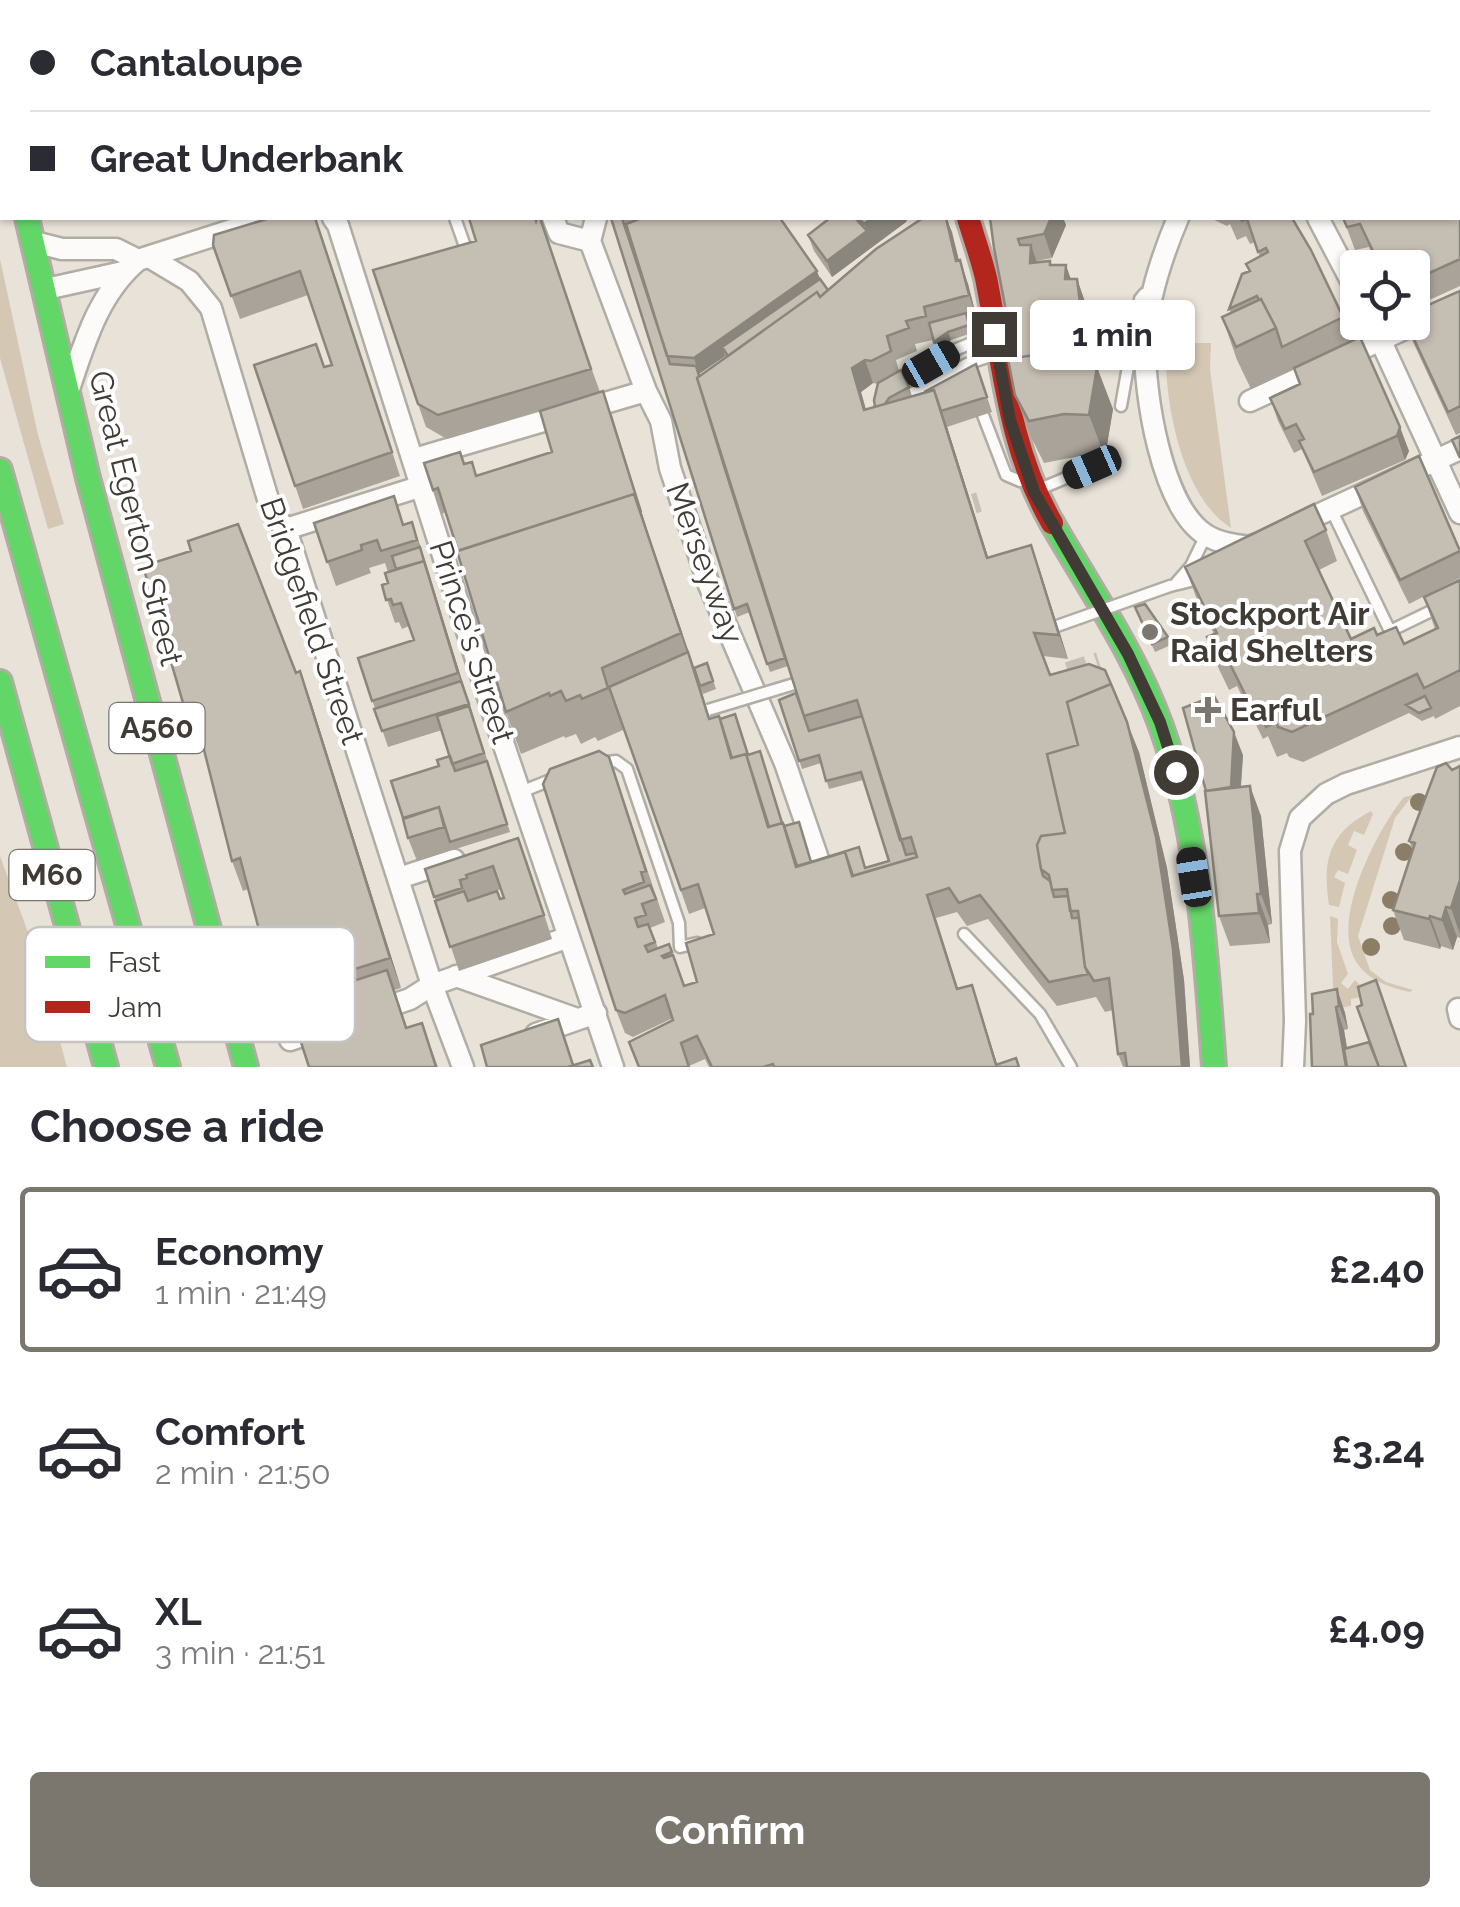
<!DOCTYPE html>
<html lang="en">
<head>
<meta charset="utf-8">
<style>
  :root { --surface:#fff; --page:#f7f7f7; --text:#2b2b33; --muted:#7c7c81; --line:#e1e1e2; --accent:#7b766e }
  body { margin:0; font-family:Raleway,sans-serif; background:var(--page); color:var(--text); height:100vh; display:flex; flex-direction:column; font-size:38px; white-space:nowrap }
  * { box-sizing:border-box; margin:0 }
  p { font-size:32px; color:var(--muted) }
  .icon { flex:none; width:55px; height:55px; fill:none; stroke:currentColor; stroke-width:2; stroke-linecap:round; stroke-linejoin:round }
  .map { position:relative; height:1067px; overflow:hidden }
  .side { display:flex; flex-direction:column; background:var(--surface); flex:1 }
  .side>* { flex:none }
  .guide { position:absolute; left:0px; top:0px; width:1460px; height:220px; box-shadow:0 2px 8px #0004; display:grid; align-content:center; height:220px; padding:0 30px; background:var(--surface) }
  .fabs { position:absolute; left:1340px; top:250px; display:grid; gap:20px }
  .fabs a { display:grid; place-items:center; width:90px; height:90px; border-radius:10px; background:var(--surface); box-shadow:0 2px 8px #0004; font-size:50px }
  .end { position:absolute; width:45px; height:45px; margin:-22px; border:12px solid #403c35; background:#fff; box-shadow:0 0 0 5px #fff }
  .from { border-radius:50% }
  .bubble { position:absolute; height:70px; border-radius:10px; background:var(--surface); box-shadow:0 2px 8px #0004; font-size:32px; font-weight:700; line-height:70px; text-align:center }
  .car { position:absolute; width:30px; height:60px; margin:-30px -15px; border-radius:12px; box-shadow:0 0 8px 2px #0007; background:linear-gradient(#222 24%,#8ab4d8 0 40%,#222 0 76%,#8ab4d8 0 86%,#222 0) }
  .guide b { display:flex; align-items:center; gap:35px; height:95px; font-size:38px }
  .guide b+b { border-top:2px solid var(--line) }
  .guide i { width:25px; height:25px; background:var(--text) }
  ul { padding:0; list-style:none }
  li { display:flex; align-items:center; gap:30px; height:165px; margin:0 20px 15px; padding:0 10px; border:5px solid transparent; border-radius:10px }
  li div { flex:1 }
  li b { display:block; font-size:38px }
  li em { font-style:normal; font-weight:700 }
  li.selected { border-color:var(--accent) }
  li>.icon { width:90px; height:90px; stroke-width:1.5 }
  h2 { padding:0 30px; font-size:45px; line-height:120px }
  .primary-button { display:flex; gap:20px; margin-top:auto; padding:20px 30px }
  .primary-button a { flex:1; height:115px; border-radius:10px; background:var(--accent); color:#fff; font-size:40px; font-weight:700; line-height:115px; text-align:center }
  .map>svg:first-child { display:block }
</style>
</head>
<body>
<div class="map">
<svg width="1460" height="1067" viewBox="0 0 1460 1067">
  <rect width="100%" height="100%" fill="#e8e2d8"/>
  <!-- green -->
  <path fill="#d4c8b5" d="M0 259 38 435 64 524 48 529 0 358Z
    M1176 343H1211L1210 370 1231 528C1183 498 1165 407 1166 353Z
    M1413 795 1395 818 1358 936 1370 970 1386 982 1413 990 1410 992C1387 987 1364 979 1353 956 1334 914 1377 830 1404 797Z
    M1371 811 1373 814 1364 835 1354 831 1348 845 1357 850 1348 874 1338 870 1334 877 1345 883 1339 907 1329 905C1322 860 1329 833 1371 811Z
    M0 856 36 954 67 1067H0Z
    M1330 916 1338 919 1337 942 1348 974 1341 983 1348 989 1355 980 1364 989 1361 997 1351 999V1006L1334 1009Z"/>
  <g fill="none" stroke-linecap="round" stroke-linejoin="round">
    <!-- street-tunnel -->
    <path stroke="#c6c1b7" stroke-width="20" stroke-dasharray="20 10" stroke-linecap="butt" d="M945 512 979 502
      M1068 672 1099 662"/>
    <defs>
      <path id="lane" d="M455 218 467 252 464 253
        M894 385 957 349 994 334
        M911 394 967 364 996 354
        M1121 406 1140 299 1144 294 1153 293
        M983 415 1006 475 1020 481 1024 480
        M1035 491 1092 467
        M1331 509 1390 631 1460 597
        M1177 582 1191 566 1206 535
        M1170 586 1199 579
        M597 763 616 761 627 769 679 923 680 947 697 943
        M521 792 553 779
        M964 934 1040 1014 1071 1067"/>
      <path id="street" d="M88 0 96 2
        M347 0 348 2
        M751 0 754 2
        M489 2 493 0
        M1343 2 1347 0
        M333 218 338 225 494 716 613 1067
        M553 218 559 233 590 241 646 391 661 421 670 468 709 585 785 763 826 882
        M1178 218C1162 256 1147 301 1145 343 1144 392 1161 507 1206 535 1219 543 1235 545 1250 547L1254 545
        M1318 218 1358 294
        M590 241 596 218
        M34 242 62 249H116L138 260
        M149 257 189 281 211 308 267 496 273 514 286 529 432 985 463 1067
        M46 289 123 272
        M1372 322 1460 513
        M69 389C85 341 99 293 138 260L269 218
        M1250 401 1460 303
        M414 459 646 391
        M1294 526 1460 449
        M286 529 422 486
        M399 878 454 860
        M456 976 577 1019
        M1458 1009 1460 1018
        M375 1011 410 999 432 985 569 937
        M536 1034 596 1013
        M290 1040 324 1029
        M1293 1067 1295 1021 1290 851 1300 818 1326 794 1346 784 1460 747"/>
      <path id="fast" d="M0 108 2 118
        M27 218 88 478 246 1067
        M0 470 168 1067
        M1052 523C1090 589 1135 654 1161 726 1199 831 1206 956 1214 1067
        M0 682 106 1067"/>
      <path id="jam" d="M968 218C974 238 981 257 986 278 1003 362 1008 447 1052 523"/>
    </defs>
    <!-- lane casing -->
    <use href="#lane" stroke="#b1aca4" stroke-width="15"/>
    <!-- street casing -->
    <use href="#street" stroke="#b1aca4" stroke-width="25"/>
    <!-- fast casing -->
    <use href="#fast" stroke="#b1aca4" stroke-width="28"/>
    <!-- jam casing -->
    <use href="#jam" stroke="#b1aca4" stroke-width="28"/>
    <!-- lane -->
    <use href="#lane" stroke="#fcfbf9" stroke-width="10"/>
    <!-- street -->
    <use href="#street" stroke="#fcfbf9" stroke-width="20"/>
    <!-- fast -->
    <use href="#fast" stroke="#63d668" stroke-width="22"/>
    <!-- jam -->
    <use href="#jam" stroke="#b3261e" stroke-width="22"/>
    <defs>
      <path id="lane-bridge" d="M1057 626 1170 586
        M708 710 794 684"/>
    </defs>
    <!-- lane-bridge casing -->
    <use href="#lane-bridge" stroke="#b1aca4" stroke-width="15" stroke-linecap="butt"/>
    <!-- lane-bridge -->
    <use href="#lane-bridge" stroke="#fcfbf9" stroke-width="10"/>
  </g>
  <!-- trees -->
  <g fill="#8b7d66">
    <circle cx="1419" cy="802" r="9"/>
    <circle cx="1404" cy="852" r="9"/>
    <circle cx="1391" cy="900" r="9"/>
    <circle cx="1392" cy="926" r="9"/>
    <circle cx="1371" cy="947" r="9"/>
  </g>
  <!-- wall -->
  <path fill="#a9a399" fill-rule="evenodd" d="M282 0H330L331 2H283Z
    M771 0H898L896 2H774Z
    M1458 34 1460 40V81L1458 82Z
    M1460 99V286L1412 308V268H1378L1369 247 1355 250 1343 218H1458V101Z
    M537 218 600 392 447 439 426 427 418 404 476 241 536 220Z
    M611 218 653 313 623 218H780L828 290 923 218H947L959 261 968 284 977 319 969 321 972 333 951 340 937 350 933 340 915 344 917 351 896 360 899 371 909 387 912 396 924 392 976 364 992 412 947 427 988 558 1039 568 1068 659 1043 656 1050 675 1139 752 1167 868 1184 980 1190 1067H1123L1118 1054 1113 1010 1105 1012 1096 997 1057 1006 988 919 967 926 957 912 936 918 958 989 972 985 997 1064 1019 1067H709L705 1059 689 1066 673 1018 633 1037 625 1033 616 1010 609 757 665 922 650 928 658 948 669 944 685 986 697 982 714 934 705 908 689 914 619 714 623 730 598 741 595 737 581 744 576 734 565 738 564 736 521 754 506 712 446 512 441 514 433 490 464 464 477 476 552 452 612 415 649 536 694 668 710 671 716 689 703 694 701 689 710 719 748 755 782 823 811 862 866 867 889 861 863 780 829 789 821 763 802 769 779 700 796 693 788 666 770 672 750 612 737 617ZM725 356 726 357 700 376 699 374ZM873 383 878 384 875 407 866 409 861 392Z
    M830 218H908L906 222 832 277 814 251 808 235Z
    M990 218H1063L1066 225 1052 258 1037 261V262L1051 265 1071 279H1077L1085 302 1091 341 1086 342 1082 335 1086 346 1089 366 1113 409 1105 457 1080 456 1044 463 1031 437 1015 395V358Z
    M1210 218H1292L1343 317 1352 341 1409 451 1405 460 1322 496 1302 449 1294 453 1278 421 1270 398 1300 384 1294 369 1251 389 1237 360 1222 317 1231 313 1229 309 1249 271 1246 264 1260 257 1255 242 1250 244 1246 236 1237 240 1230 224 1227 226Z
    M322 236 400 476 303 509 254 365 324 367 332 365 308 295 240 319 213 245Z
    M1460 291V433L1456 435 1413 342 1406 322Z
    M1355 487 1460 548V578L1409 604 1363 511Z
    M412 522 510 832 417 861 408 838 439 766 450 756 442 730 388 747 358 658 414 640 409 626 402 629 399 622 395 623 382 585 388 583V572L385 563 369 568 371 573 336 586 314 523 404 524Z
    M1326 530 1337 561 1319 570 1351 639 1377 635 1404 644 1435 629 1424 597 1460 580V706L1435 719 1434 716 1422 721 1409 713 1303 762 1289 757 1287 753 1277 757 1268 736 1263 739 1237 686 1229 690 1218 667 1207 637 1214 634 1196 597 1185 567Z
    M1135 607 1168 637 1171 645 1155 652Z
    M296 673 311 702 401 988 394 990 407 1027 422 1023 438 1067H309L294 1022 287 1024 276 994 248 889 243 891 232 861 202 742 197 744 186 713Z
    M1243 755 1241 787 1261 816 1272 924 1268 925 1270 943 1230 946 1219 916 1206 791Z
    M1460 766V938L1457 937 1453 950 1441 946 1440 949 1404 940 1393 910 1413 851 1409 841Z
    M527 861 552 939 459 971 425 869ZM501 889 504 898 500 899 475 898Z
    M1337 989 1345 1013 1348 1029 1344 1030 1347 1048 1312 1067 1313 1014Z"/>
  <!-- shaded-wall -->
  <path fill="#8a857d" d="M706 0H730L731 2H704Z
    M870 0H898L896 2H871Z
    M1082 0H1111V1L1079 2Z
    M1278 0H1318L1315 2H1277Z
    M872 218H908L906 222 832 277 827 261 867 231 864 224Z
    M946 218 952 232 965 285 956 261Z
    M1051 218H1063L1066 225 1052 258 1044 234Z
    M1031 245 1039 268 1030 263Z
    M960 260 968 284 977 319 969 295Z
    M1066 265 1074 288 1065 279Z
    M817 271 823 287 722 347 725 356 699 374 694 358Z
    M1077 279 1085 302 1091 341 1082 318Z
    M1078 323 1086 346 1089 366 1097 367 1113 409 1105 457 1089 415 1078 365Z
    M948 332 951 340 937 350 934 342Z
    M865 360 873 383 861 392 872 433 852 368Z
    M934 390 947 427 996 582 987 558Z
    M603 391 649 536 697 676 717 743 634 494Z
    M1400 427 1409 451 1405 460 1397 436Z
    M412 522 426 563 474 720 458 673Z
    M1031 545 1039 568 1068 659 1059 635Z
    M300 671 311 702 401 988 390 958Z
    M1127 722 1139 752 1167 868 1184 980 1190 1067H1182Z
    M1234 732 1243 755 1239 810 1231 787Z
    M1250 786 1261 816 1272 924 1261 894Z
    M1460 880V934L1451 908Z
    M1257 894 1268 925 1270 943 1259 913Z
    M1446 907 1457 937 1453 950 1442 920Z
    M1430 916 1441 946 1440 949 1429 919Z
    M972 985 980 1009 998 1067H997Z
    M1337 989 1345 1013 1348 1029 1339 1006Z
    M1336 1007 1344 1030 1350 1067H1346Z"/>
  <!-- building -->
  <path fill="#c5beb2" stroke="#8a857d" stroke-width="2.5" d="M548 0H603L598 2H546Z
    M610 0H706L704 2H604Z
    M789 0H864L867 2H791Z
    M919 0H960L964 2H917Z
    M984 0H1082L1079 2H981Z
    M1136 0H1206L1204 2H1139Z
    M1209 0H1278L1277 2H1208Z
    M1376 0H1443L1444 2H1377Z
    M1460 99V165H1458V101Z
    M1458 175 1460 179V259L1412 281V268H1381L1360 224 1347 227 1343 218H1458Z
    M270 218H315L392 452 295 486 254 365 316 344 324 367 332 365 300 271 231 296 213 245 214 235Z
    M469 218H535L536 221 537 218H540L591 369 438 415 418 404 373 270 476 241Z
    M611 218H622L670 364 696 366 699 376 697 378 724 466 785 658 767 664 747 604 734 609Z
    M642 218H780L817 271 694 358 667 356 626 224Z
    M830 218H855L867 231 827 261 808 235Z
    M858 218H872L864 224Z
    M923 218H946L956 261 960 260 969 295 924 307 926 316 906 321 909 328 887 336 891 351 871 361 865 360 852 368 864 410 934 390 987 558 1031 545 1059 635 1034 633 1050 675 1089 664 1105 670 1111 684 1067 702 1078 745 1047 754 1065 833 1041 836 1037 845 1041 869 1043 876 1050 881 1054 897 1068 896 1072 918H1079L1085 967 1088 974 1049 982 980 895 959 903 949 888 927 895 957 989 972 985 996 1065 1016 1058 1019 1067H774L773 1064 763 1067H712L697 1036 681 1043 689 1067H639L629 1042 673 1020 665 995 625 1013 616 1010 543 784 550 769 599 751 609 757 646 871 641 872 644 882 623 890 625 894 650 885 656 899 642 904 646 915 635 918 638 927 648 924 655 942 645 946 648 952 669 944 672 952 662 956 664 958 673 955 684 986 697 982 686 943 714 934 698 884 681 890 609 687 688 652 709 719 719 716 731 758 746 754 768 827 783 823 796 867 845 852 852 876 917 857 911 837 900 840 857 700 804 716 697 378 817 292 820 297 876 249Z
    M990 218H1051L1044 234 1018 239 1020 245H1031L1030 263 1050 261V265H1066L1065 279H1077L1082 318H1077L1076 311 1051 315 1052 327 1078 323 1081 346 1064 345 1063 351 1015 358 994 248Z
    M1240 218H1292L1311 250 1343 317 1282 347 1276 328 1261 299 1259 300 1257 296 1229 309 1242 274 1250 271 1246 264 1268 252 1266 248 1258 252 1247 219 1242 221Z
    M820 279 828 290 820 297 817 292 728 356 722 347Z
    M1460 291V406L1448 412 1406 322H1412V312Z
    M1261 299 1276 328 1236 347 1222 317Z
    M966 313 969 325 948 332 934 342 929 323Z
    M1360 337 1400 427 1397 436 1314 472 1299 441 1304 439 1296 424 1285 429 1270 398 1300 384 1294 368Z
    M1064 345 1082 346 1078 365 1097 367 1089 415 1064 414 1029 421 1015 395 1008 359 1063 351Z
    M976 364 987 397 941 411 934 390 924 392Z
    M901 370 909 387 889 398 885 404 875 407 874 400 878 383Z
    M603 391 641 512 634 494 458 551 438 488 433 490 424 463 460 452 464 464 472 462 476 476 552 452 540 411Z
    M1460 436V458L1452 440Z
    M1419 456 1460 551 1400 580 1355 487Z
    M634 494 681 633 602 668 608 688 582 699 580 695 566 701 561 691 550 696 549 693 506 712 457 551Z
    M394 496 403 525 412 522 417 540 381 551 377 540 361 545 362 550 327 562 314 523Z
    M1314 504 1326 530 1305 541 1351 639 1374 628 1377 635 1396 627 1404 644 1438 628 1424 597 1460 580V670L1424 688 1417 674 1292 732 1278 727 1276 722 1266 727 1257 706 1252 708 1226 656 1218 659 1207 637 1217 633 1185 567Z
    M238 524 296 673 300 671 390 958 276 994 240 858 232 861 194 710 186 713 143 566 191 551 188 541Z
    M420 547 426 568 424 561 396 569 392 556Z
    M424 561 458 673 372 701 358 658 414 640 401 603 393 605 391 599 386 600 382 585 388 583 385 573Z
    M1145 604 1168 637 1152 644 1135 607Z
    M707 663 713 681 700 686 694 668Z
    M461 681 469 704 382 731 374 709Z
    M1111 684 1127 722 1156 837 1173 949 1182 1067H1127L1125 1053 1118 1054 1109 978 1094 981 1085 967 1078 911H1070L1067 889 1052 890 1049 875 1041 869 1037 845 1041 836 1065 833 1047 754 1078 745 1067 702Z
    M796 693 809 731 862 716 906 855 915 853 917 857 853 876 845 852 797 866 784 826 799 822 811 862 859 847 865 868 889 861 861 772 826 781 819 755 799 761 779 700Z
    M1214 696 1234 732 1231 787 1206 791 1183 708Z
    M1425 696 1431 708 1419 713 1406 705Z
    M469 706 484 753 452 764 437 716Z
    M735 714 748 755 760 751 782 823 769 827 746 754 732 758 720 719Z
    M450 756 455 771 487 761 507 824 450 842 439 807 403 818 391 781 439 766 437 760Z
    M1446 763 1452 770 1460 766V880L1451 908 1446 907 1442 920 1430 916 1429 919 1393 910 1415 843 1409 841 1437 767Z
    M1250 786 1261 894H1257L1259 913 1219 916 1205 791Z
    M439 807 444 827 408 838 403 819Z
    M518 838 544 915 450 947 435 901 464 891 468 901 497 891 500 899 504 898 493 866 466 875 467 878 460 880 462 888 434 897 425 869Z
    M387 970 406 1028 422 1023 436 1067H309L288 1002Z
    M1376 980 1406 1067H1379L1357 1007 1362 1005 1358 987Z
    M1337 989 1339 1006 1336 1007 1346 1067H1312L1310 1014H1313L1312 994Z
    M558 1019 573 1065 568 1067H487L481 1045Z
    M1369 1042 1379 1067H1347L1344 1049Z
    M590 1060 593 1067H568Z"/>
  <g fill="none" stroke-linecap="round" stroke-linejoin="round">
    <!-- route -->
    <path stroke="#403c35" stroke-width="12" d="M994 334 1010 420 1034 492 1128 654 1160 722 1176 772"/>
  </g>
  <!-- markers -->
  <g fill="#7b766e" stroke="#fff" stroke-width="4">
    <circle cx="1150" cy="632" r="10"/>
    <path d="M1203 695h10v10h10v10h-10v10h-10v-10h-10v-10h10z"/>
  </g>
  <g text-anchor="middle" stroke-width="8" stroke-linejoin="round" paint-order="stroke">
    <!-- shield labels -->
    <g fill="#fff" stroke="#797672" stroke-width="2.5">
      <rect x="109.5" y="703" width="95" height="50" rx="8"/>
      <rect x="9.5" y="850" width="85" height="50" rx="8"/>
    </g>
    <g font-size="30" font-weight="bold" fill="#403c35">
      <text x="157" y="738">A560</text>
      <text x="52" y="885">M60</text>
    </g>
    <!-- street labels -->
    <g font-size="32" fill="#403c35" stroke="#fff">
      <text transform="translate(136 518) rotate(76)" y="11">Great Egerton Street</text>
      <text transform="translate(705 563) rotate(70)" y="11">Merseyway</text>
      <text transform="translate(312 621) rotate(71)" y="11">Bridgefield Street</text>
      <text transform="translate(472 642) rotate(72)" y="11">Prince's Street</text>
    </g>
    <!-- poi labels -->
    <g font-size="32" font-weight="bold" fill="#403c35" stroke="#fff" text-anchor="start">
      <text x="1170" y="625">Stockport Air<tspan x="1170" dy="37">Raid Shelters</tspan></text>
      <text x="1230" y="721">Earful</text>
    </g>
  </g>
  <!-- legend -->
  <rect x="25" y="927" width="330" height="115" rx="15" fill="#fff" stroke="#c6c4c2" stroke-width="2.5"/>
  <rect x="45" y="956" width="45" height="12" fill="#63d668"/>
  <rect x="45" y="1001" width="45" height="12" fill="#b3261e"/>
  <g font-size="28" fill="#403c35">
    <text x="108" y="972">Fast</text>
    <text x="108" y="1017">Jam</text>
  </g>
</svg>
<div class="fabs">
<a><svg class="icon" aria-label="locate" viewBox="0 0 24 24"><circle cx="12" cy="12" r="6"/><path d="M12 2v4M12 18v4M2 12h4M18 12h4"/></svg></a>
</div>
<i class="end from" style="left:1176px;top:772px"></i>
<i class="end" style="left:994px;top:334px"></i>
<div class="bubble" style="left:1030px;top:300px;width:165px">1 min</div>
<i class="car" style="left:931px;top:364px;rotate:60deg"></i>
<i class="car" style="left:1092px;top:467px;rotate:246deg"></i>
<i class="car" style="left:1194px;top:877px;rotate:351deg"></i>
<div class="guide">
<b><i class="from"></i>Cantaloupe</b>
<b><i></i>Great Underbank</b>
</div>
</div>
<section class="side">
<h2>Choose a ride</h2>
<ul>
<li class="selected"><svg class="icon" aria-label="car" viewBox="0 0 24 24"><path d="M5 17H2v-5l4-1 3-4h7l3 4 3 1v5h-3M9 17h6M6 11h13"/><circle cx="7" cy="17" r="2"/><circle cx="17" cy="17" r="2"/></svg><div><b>Economy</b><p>1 min · 21:49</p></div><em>£2.40</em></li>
<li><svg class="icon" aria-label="car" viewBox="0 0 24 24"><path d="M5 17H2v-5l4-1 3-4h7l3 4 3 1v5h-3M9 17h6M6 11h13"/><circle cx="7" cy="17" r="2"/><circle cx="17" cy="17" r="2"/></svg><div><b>Comfort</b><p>2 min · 21:50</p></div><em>£3.24</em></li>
<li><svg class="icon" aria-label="car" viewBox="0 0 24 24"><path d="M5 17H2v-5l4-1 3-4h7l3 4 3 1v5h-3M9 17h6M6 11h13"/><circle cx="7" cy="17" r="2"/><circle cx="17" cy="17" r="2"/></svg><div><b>XL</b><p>3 min · 21:51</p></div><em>£4.09</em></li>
</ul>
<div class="primary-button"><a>Confirm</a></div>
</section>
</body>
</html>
